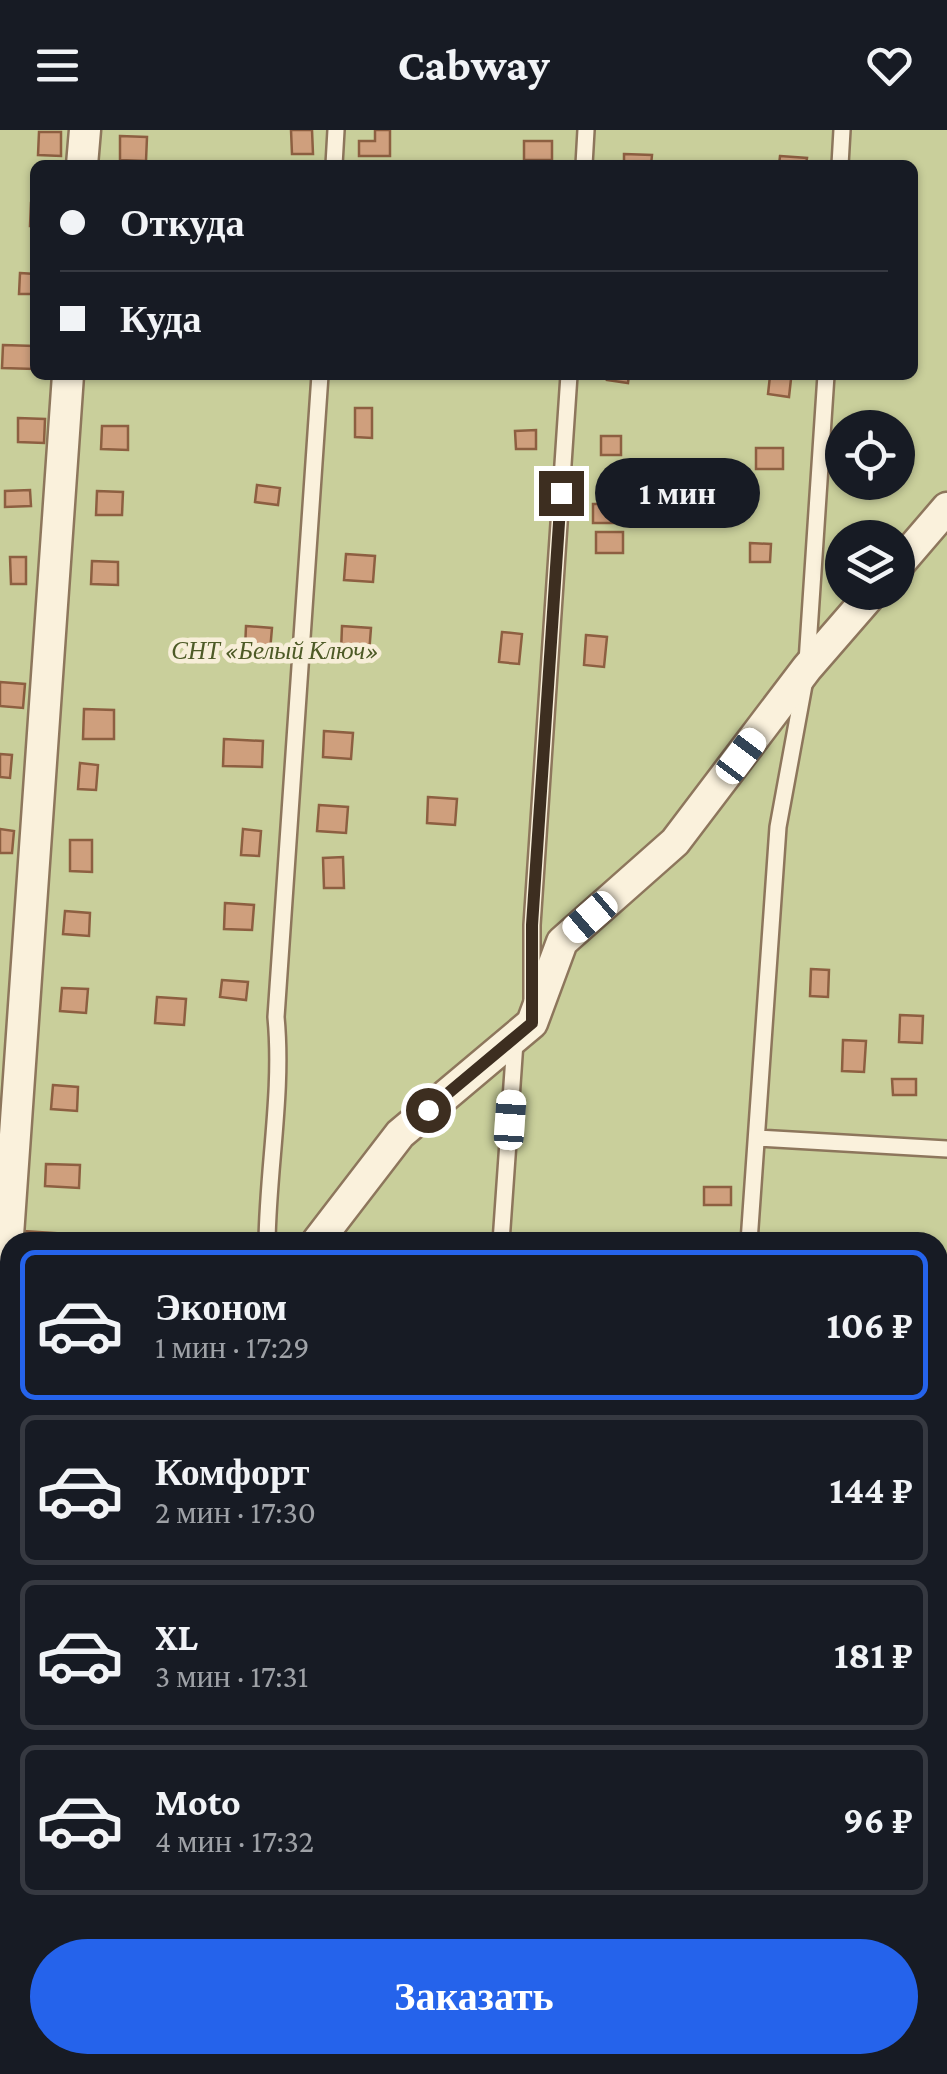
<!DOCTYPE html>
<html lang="ru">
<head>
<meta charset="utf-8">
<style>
  :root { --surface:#171b24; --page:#242831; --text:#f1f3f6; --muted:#9ea1a6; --line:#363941; --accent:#2563eb }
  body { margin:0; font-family:"Crimson Pro",serif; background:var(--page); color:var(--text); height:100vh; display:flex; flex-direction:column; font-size:38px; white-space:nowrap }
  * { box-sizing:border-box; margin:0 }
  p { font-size:32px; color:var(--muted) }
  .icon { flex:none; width:55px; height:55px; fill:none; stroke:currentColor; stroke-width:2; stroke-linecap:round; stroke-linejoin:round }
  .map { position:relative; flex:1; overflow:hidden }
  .drawer { position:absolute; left:0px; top:1102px; width:948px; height:842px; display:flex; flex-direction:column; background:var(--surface); border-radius:30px 30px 0 0; box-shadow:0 2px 8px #0004 }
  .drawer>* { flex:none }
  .guide { position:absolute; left:30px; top:30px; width:888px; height:220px; border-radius:15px; box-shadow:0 2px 8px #0004; display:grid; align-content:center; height:220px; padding:0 30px; background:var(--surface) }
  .controls { position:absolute; left:825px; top:280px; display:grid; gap:20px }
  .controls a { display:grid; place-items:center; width:90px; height:90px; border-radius:50%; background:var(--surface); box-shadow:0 2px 8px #0004; font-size:50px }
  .end { position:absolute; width:45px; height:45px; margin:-22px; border:12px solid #3d2e20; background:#fff; box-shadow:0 0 0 5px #fff }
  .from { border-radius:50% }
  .bubble { position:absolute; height:70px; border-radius:35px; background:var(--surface); box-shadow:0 2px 8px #0004; font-size:32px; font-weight:700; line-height:70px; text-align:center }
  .car { position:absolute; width:30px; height:60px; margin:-30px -15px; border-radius:12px; box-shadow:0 0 8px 2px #0007; background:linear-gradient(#fff 24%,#345 0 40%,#fff 0 76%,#345 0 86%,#fff 0) }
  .guide b { display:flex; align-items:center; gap:35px; height:95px; font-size:38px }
  .guide b+b { border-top:2px solid var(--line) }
  .guide i { width:25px; height:25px; background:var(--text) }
  ul { padding:18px 0 0; list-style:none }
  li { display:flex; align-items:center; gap:30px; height:150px; margin:0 20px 15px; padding:0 10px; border:5px solid var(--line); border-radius:15px }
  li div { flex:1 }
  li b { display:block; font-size:38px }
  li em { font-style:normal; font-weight:700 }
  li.current { border-color:var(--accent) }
  li>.icon { width:90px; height:90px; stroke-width:1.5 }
  .button { display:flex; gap:20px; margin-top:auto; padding:20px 30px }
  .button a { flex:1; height:115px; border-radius:60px; background:var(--accent); color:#fff; font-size:40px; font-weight:700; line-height:115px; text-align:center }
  header { display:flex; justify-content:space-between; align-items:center; height:130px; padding:0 30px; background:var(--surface); font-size:45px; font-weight:700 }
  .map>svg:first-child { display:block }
</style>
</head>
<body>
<header><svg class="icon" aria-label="menu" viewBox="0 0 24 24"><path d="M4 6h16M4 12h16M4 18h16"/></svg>Cabway<svg class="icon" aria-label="heart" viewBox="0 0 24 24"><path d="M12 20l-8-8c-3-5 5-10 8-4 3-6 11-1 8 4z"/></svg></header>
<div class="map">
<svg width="947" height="1944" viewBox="0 0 947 1944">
  <rect width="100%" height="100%" fill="#f0e4c8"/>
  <!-- green -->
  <path fill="#c9cf9b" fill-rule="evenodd" d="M0 0H947V1944H0ZM35 35H912V245H35ZM842 298H898V352H842ZM842 408H898V462H842ZM10 1112H938V1935H10Z"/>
  <!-- building -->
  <path fill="#cf9f7d" stroke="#8d5f41" stroke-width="2.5" d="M291 0H312L313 24H292Z
    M375 0H390V26H359V11H375Z
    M39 2H61V26L38 25Z
    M120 6 147 7 146 31 120 30Z
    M524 11H552V30H524Z
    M624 24 652 25 651 35H624Z
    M780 26 807 28 806 35H779Z
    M31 73H35V96H30Z
    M20 143 35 144V164H19Z
    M3 215 35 216V239L2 238Z
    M608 245H629L628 253 607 250Z
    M770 246 791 249 789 267 768 264Z
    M355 278H372V308L355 307Z
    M18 288 45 289 44 313 18 312Z
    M102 296H128V320L101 319Z
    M536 300V319H516L515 301Z
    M601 306H621V325H601Z
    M756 318H783V339H756Z
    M257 355 280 358 278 375 255 372Z
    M30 360 31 376 5 377V361Z
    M97 361 123 362 122 385H96Z
    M593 374H614V393H593Z
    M596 402H623V423H596Z
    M750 413 771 414 770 432H750Z
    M346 424 375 426 373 452 344 450Z
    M10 427H26V454H11Z
    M92 431 118 432V455L91 454Z
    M246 496 272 498 270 521 245 519Z
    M342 496 371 498 369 524 341 522Z
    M502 502 522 504 519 534 499 532Z
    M586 505 607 507 604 537 584 535Z
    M0 552 25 554 23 578 0 576Z
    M84 579 114 580V609H83Z
    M324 601 353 603 351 629 323 627Z
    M224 609 263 611 262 637 223 636Z
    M0 624 12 625 10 648 0 647Z
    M80 633 98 635 96 660 78 659Z
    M428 667 457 669 455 695 427 693Z
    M319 675 348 677 346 703 317 701Z
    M0 699 14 701 12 723H0Z
    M243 699 261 701 259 726 241 725Z
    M70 710H92V742L70 741Z
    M343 727 344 758H324L323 728Z
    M225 773 254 775 252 800 224 799Z
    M65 781 90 783 89 806 63 804Z
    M811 839 829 840 828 867 810 866Z
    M222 850 248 852 246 870 220 867Z
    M62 858 88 859 86 883 60 881Z
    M157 867 186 869 184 895 155 893Z
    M900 885 923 886 922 913 899 912Z
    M843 910 866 911 864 942 842 941Z
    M892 949H916V965H893Z
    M53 955 78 957 77 981 51 979Z
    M46 1034 80 1035 79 1058 45 1056Z
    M704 1057H731V1075H704Z
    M23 1101 68 1104 67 1112H23Z
    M939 1140H947V1162H940Z
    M938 1279H942L941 1308 938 1307Z
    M938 1354H947V1375H938Z
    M938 1429H947V1452H938Z
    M938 1500H947V1520H938Z
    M3 1666H10V1683H2Z
    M0 1742 10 1743V1763L0 1762Z
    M0 1814 10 1815V1834H0Z"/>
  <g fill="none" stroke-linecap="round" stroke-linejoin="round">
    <defs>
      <path id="lane" d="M334 35 336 0
        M584 35 586 0
        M840 35 842 0
        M807 532 826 245
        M532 870V795L569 245
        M757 1008 947 1019
        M267 1112C268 1037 283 962 276 887L320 245
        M501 1112 515 912
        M749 1112 778 697 804 555
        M193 1944V1935
        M445 1944V1935
        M693 1944V1935
        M939 1944 947 1816"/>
      <path id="street" d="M82 35 85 0
        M898 435 947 378
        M317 1112 400 1004 532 893 562 812 675 712 807 538 873 462
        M0 1220 68 245
        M0 1406 10 1416
        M0 1455 10 1444"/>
    </defs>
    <!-- lane casing -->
    <use href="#lane" stroke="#8d765c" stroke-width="20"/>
    <!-- street casing -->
    <use href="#street" stroke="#8d765c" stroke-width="35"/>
    <!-- lane -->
    <use href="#lane" stroke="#faf1dc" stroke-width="15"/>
    <!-- street -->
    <use href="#street" stroke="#faf1dc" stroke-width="30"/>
  </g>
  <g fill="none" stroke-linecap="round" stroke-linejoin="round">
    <!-- route -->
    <path stroke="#3d2e20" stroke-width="12" d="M428 980 532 893V795L561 363"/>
  </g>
  <g text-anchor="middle" stroke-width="9" stroke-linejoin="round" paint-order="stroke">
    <!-- park labels -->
    <g font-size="25" font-style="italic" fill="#4d5a26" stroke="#f7eed8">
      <text x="275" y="529">СНТ «Белый Ключ»</text>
    </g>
  </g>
</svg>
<div class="controls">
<a><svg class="icon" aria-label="locate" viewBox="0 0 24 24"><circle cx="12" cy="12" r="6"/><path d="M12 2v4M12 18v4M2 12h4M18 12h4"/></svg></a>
<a><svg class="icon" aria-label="layers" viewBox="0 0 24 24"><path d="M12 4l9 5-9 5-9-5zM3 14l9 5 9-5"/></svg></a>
</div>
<i class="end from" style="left:428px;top:980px"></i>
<i class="end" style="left:561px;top:363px"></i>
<div class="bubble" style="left:595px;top:328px;width:165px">1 мин</div>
<i class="car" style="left:741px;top:626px;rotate:37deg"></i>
<i class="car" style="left:590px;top:787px;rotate:229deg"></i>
<i class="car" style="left:510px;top:990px;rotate:4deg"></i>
<div class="guide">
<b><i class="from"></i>Откуда</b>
<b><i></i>Куда</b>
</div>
<section class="drawer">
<ul>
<li class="current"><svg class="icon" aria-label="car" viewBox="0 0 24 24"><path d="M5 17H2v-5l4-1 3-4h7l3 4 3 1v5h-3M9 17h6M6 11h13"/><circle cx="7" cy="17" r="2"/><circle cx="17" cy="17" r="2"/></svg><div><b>Эконом</b><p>1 мин · 17:29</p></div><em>106 ₽</em></li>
<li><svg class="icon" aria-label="car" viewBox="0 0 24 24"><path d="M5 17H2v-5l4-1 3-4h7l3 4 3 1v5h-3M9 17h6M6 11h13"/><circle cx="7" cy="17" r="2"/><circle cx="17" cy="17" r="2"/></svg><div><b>Комфорт</b><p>2 мин · 17:30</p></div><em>144 ₽</em></li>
<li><svg class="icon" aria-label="car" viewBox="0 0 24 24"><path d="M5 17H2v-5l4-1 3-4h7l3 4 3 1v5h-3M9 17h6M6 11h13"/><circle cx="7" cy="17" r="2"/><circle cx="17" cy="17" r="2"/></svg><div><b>XL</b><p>3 мин · 17:31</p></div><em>181 ₽</em></li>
<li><svg class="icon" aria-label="car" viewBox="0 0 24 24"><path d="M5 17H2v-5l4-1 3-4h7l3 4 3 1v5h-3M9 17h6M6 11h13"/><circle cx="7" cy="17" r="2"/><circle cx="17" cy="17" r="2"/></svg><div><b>Moto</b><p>4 мин · 17:32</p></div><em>96 ₽</em></li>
</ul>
<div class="button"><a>Заказать</a></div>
</section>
</div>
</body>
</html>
